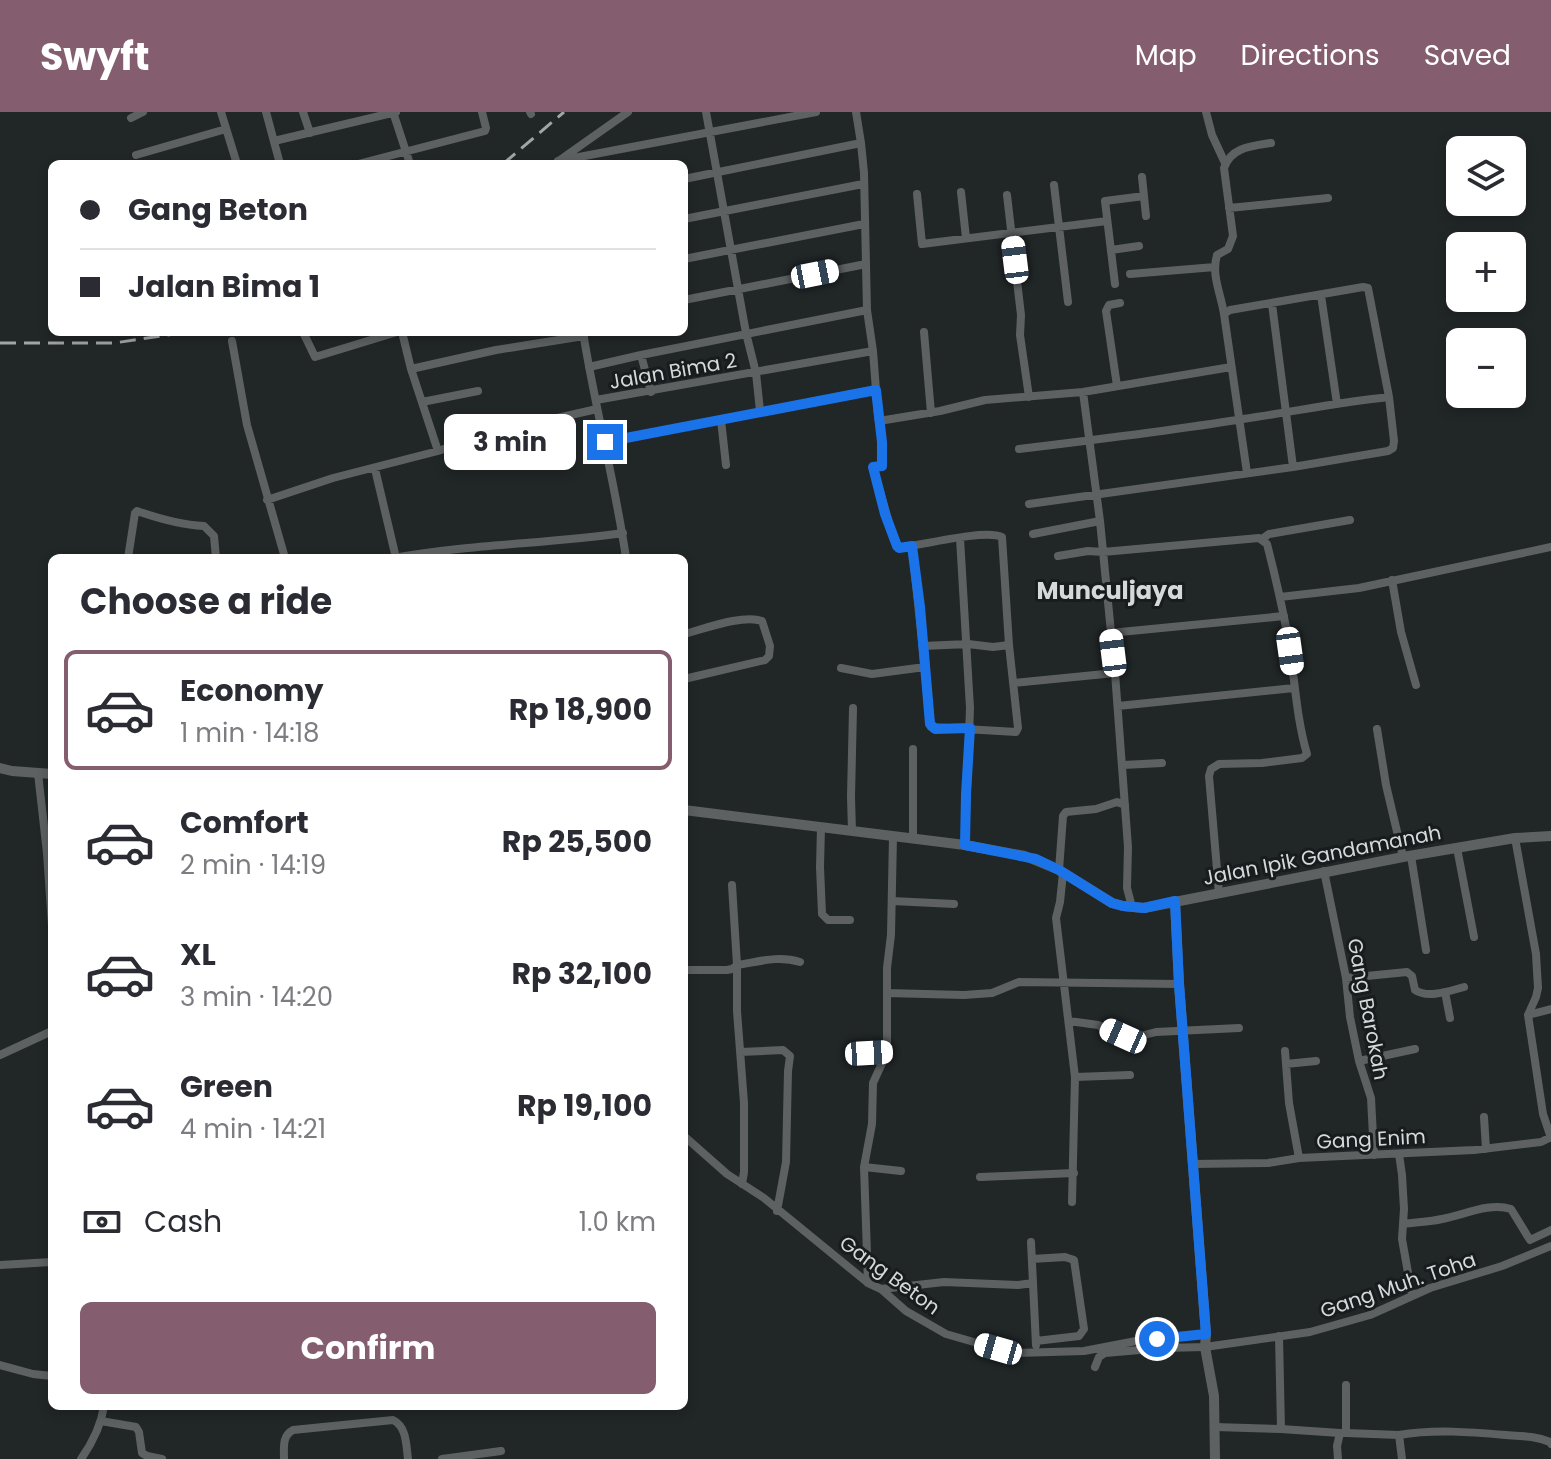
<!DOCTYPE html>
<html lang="en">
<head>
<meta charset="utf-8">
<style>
  :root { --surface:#fff; --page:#f7f7f7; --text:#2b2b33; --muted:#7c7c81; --line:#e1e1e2; --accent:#845d6e }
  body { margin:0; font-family:Poppins,sans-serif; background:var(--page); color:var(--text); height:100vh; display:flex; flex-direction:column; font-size:30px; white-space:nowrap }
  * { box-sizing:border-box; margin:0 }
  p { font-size:26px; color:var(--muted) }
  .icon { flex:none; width:44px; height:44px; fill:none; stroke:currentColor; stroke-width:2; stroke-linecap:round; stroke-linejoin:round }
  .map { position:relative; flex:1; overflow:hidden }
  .drawer { position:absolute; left:48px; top:442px; width:640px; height:856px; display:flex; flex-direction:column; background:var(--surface); border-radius:12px; box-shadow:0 4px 12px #0003 }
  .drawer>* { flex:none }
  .top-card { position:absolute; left:48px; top:48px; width:640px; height:176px; border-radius:12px; box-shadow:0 4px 12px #0003; display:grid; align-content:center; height:176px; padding:0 32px; background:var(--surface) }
  .controls { position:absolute; left:1446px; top:24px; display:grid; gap:16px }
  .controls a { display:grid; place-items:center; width:80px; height:80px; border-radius:12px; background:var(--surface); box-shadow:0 4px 12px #0003; font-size:40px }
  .end { position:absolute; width:36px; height:36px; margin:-18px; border:10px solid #1a73e8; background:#fff; box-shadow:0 0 0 4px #fff }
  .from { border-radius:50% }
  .bubble { position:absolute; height:56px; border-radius:12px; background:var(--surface); box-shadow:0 4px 12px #0003; font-size:26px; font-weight:700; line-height:56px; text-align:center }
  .car { position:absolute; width:24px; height:48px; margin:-24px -12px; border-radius:10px; box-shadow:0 0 6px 2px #0007; background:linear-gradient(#fff 24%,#345 0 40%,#fff 0 76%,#345 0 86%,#fff 0) }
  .top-card b { display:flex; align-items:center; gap:28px; height:76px; font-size:30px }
  .top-card b+b { border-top:2px solid var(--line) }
  .top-card i { width:20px; height:20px; background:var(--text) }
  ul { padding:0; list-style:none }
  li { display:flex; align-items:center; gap:24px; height:120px; margin:0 16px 12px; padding:0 16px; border:4px solid transparent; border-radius:12px }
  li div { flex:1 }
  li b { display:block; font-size:30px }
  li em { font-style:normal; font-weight:700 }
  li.active { border-color:var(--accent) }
  li>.icon { width:72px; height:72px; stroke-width:1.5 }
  h2 { padding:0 32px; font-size:36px; line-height:96px }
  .pay { display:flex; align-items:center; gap:20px; height:88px; padding:0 32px; font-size:30px }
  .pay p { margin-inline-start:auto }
  .action { display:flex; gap:16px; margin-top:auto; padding:16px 32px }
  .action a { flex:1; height:92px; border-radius:12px; background:var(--accent); color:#fff; font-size:32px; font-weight:700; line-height:92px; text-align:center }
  header { display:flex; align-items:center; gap:48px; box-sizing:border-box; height:112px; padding:0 40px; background:var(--accent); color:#fff }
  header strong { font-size:38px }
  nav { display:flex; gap:44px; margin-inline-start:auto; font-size:28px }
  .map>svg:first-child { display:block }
</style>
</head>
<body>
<header>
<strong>Swyft</strong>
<nav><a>Map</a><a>Directions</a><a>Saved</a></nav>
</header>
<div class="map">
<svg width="1551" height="1347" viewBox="0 0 1551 1347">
  <rect width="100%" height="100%" fill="#212627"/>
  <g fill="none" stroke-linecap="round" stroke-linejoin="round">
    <!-- minor -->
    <path stroke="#5e6162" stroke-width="8" d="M221 0 237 52
      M266 0 280 52
      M303 0 310 21
      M393 0 410 52
      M530 0 531 2
      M706 0 746 221 756 261 760 299
      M856 0 861 31 864 61 867 198 873 239 878 304 882 330V354L873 355 894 428 899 436C922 433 985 417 1002 425L1009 533 1018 616 1016 620 931 615 912 434
      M1206 0 1212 23 1225 51
      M131 6 143 0
      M274 29 396 0
      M136 43 226 17
      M560 48 628 0
      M558 49 816 0
      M358 52 485 19 486 16 482 0
      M1142 65 1146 104
      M684 67 861 31
      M1054 73 1068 190
      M961 80 966 126
      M917 82 922 132 1107 109
      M1007 83 1021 203 1020 223 1029 285
      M1229 96 1328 86
      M684 107 863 72
      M1111 138 1139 134
      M684 147 864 112
      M1130 162 1215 155
      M1115 172 1105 89 1144 84
      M1321 183 1337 292
      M684 188 866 152
      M1272 192 1293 355
      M1224 202C1221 182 1211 163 1217 143L1228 137 1233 124 1224 56C1231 35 1252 34 1271 31
      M303 220 315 245 397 220
      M402 220 411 257 438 339
      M583 220C595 296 615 370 626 446
      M924 220 931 301
      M232 229 247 313 285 446
      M641 243 651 280
      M589 255 641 243 867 198
      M411 257 496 238 584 224
      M1117 274 1106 199 1109 193 1120 191
      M1083 280 1100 409 1115 561 1128 735 1127 776 1132 795
      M596 288 873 239
      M422 290 478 279
      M721 308 726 353
      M879 309 940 299 985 288 1083 280 1231 255
      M605 330 876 278
      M1019 337C1094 328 1169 319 1243 307 1292 300 1340 290 1389 285L1368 176 1363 175 1230 198 1224 202 1247 361
      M375 357 396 446
      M267 388 333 366 438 339 491 321 597 297
      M1029 392 1293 355 1388 339 1393 336 1394 329 1389 285
      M1033 422 1100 409
      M960 426 970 596 965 733
      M1262 427 1269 422 1350 408
      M1058 444 1088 439 1103 440 1259 426 1267 432C1276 467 1284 502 1290 537 1295 572 1297 608 1307 642L1302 646 1262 651 1219 652 1211 657 1209 664 1219 781
      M128 446 135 401 137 399C160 407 181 413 204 414L214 424 216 446
      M394 446C470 432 547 432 623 421
      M1392 468 1401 520 1416 573
      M1280 485 1359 476 1551 435
      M1110 521 1284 504
      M684 522C704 517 743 502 762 509L770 534 769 544 765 548 684 567
      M923 534 968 532 993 535 1009 533
      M841 556 872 562 925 555
      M1013 571 1115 561
      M1118 594 1294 576
      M1377 617 1386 673 1403 745
      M1123 653 1162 651
      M38 661 47 741 52 814
      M821 715 820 755 822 802 828 808H850
      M852 719 851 685 853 596
      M1515 726 1536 842 1538 876 1536 885 1528 903 1543 1002 1551 1026
      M913 727V637
      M1457 736 1474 825
      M1411 744 1426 838
      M1059 758 1063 704 1066 700 1096 697 1117 690 1125 693
      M1324 759 1346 866 1350 905 1359 949 1371 986 1374 1043
      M1063 761 1060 790 1056 806 1075 965 1072 1090
      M732 773 737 853C758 850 778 843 800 850
      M892 789 954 792
      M684 858H727L732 857 737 853V899L744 991V1060L742 1072
      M1346 866 1407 860 1412 864 1415 878C1428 887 1449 879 1464 875
      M1445 880 1450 906
      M887 881 964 883 992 881 1019 870 1179 872
      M1528 903 1551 897
      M1069 909 1098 913 1129 927 1156 920 1239 916
      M1285 939 1289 991 1299 1046
      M740 940 783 938 790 944 788 959 786 1050 777 1099
      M853 942 886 940
      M0 943 52 919
      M1359 949 1415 937
      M1286 952 1316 949
      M1075 965 1130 963
      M1484 1005 1486 1037
      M684 1024 727 1062 764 1086 868 1171 881 1177 906 1199 946 1222 998 1237 1017 1241 1084 1239 1136 1229 1206 1222
      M1399 1042 1402 1063 1404 1097 1402 1127 1412 1183
      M1192 1052 1268 1051 1299 1046 1474 1038 1541 1030 1551 1025
      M864 1055 901 1059
      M980 1065 1074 1061
      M1403 1112C1416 1110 1429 1110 1442 1107 1464 1103 1489 1090 1511 1097L1530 1128 1551 1118
      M1031 1130 1036 1233
      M1032 1147 1065 1145 1074 1148 1084 1217 1079 1224 1036 1229
      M0 1153 52 1150
      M868 1171 864 1055 872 1012 873 971 883 949 887 930V856L891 823 893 724
      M881 1177 944 1170 1018 1173 1033 1171
      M1279 1224 1281 1317
      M0 1253 33 1262 52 1264
      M1095 1255 1099 1245 1105 1241 1163 1236 1205 1235 1310 1220 1370 1203 1430 1176 1502 1154 1551 1134
      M101 1309 136 1315 139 1320 142 1341 147 1344 162 1347
      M1215 1315 1281 1317 1340 1321
      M1346 1321V1273
      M1399 1323C1434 1317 1471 1320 1506 1323 1521 1324 1536 1324 1550 1330L1551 1332
      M81 1347C93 1330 101 1314 104 1294
      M284 1347C284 1335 282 1324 293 1318L393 1308C407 1315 406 1333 408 1347
      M442 1347 501 1339
      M1338 1347 1337 1334 1340 1321H1346L1399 1323 1402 1347"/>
    <!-- tertiary -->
    <path stroke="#5e6162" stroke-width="10" d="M0 656 12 659 52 662
      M684 698 965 733 1025 744 1059 758 1112 791 1123 794 1144 796 1403 745 1515 726 1551 724
      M1175 789 1179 872 1206 1222 1205 1235 1214 1284 1215 1347"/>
    <!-- rail -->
    <path stroke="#a1a5a6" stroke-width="3" stroke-dasharray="16 8" stroke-linecap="butt" d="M503 52 564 0
      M0 231H114L188 220"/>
  </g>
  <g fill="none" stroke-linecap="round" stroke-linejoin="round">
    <!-- route -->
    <path stroke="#1a73e8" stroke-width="10" d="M605 330 876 278 882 330V354L873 355 885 402 897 434 899 436 912 434 920 495 930 612 935 617 970 616 966 682 965 733 1036 747 1059 758 1112 791 1123 794 1144 796 1175 789 1179 872 1206 1222 1157 1227"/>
  </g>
  <g text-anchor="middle" stroke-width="6" stroke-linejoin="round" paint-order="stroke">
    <!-- street labels -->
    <g font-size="20" fill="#d5d9d9" stroke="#181c1e">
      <text transform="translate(673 259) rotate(-10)" y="7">Jalan Bima 2</text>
      <text transform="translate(1322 743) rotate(-11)" y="7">Jalan Ipik Gandamanah</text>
      <text transform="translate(1368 897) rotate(79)" y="7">Gang Barokah</text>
      <text transform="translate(1371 1027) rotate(-3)" y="7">Gang Enim</text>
      <text transform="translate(890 1163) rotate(36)" y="7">Gang Beton</text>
      <text transform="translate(1398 1173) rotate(-19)" y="7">Gang Muh. Toha</text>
    </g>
    <!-- quarter labels -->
    <g font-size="24" font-weight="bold" fill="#d5d9d9" stroke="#181c1e">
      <text x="1110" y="487">Munculjaya</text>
    </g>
  </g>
</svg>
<div class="controls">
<a><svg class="icon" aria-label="layers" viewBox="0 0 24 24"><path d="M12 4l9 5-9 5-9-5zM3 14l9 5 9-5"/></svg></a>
<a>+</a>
<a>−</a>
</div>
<i class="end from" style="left:1157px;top:1227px"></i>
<i class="end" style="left:605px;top:330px"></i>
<div class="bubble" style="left:444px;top:302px;width:132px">3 min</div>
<i class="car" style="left:1015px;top:148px;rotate:353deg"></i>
<i class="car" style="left:815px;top:162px;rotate:79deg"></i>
<i class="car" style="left:1290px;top:539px;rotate:172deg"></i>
<i class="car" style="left:1113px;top:541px;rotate:353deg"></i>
<i class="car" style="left:1123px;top:924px;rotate:294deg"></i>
<i class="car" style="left:869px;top:941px;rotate:87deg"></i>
<i class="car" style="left:998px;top:1237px;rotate:286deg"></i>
<div class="top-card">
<b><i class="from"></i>Gang Beton</b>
<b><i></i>Jalan Bima 1</b>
</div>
<section class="drawer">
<h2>Choose a ride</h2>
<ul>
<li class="active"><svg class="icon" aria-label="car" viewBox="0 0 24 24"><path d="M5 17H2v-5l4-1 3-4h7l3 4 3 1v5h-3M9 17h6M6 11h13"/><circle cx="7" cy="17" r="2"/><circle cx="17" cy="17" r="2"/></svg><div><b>Economy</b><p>1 min · 14:18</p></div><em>Rp 18,900</em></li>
<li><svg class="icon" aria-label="car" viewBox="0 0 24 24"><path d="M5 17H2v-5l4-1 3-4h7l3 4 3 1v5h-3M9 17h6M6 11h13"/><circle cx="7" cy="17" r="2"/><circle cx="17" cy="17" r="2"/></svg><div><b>Comfort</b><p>2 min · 14:19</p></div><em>Rp 25,500</em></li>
<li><svg class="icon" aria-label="car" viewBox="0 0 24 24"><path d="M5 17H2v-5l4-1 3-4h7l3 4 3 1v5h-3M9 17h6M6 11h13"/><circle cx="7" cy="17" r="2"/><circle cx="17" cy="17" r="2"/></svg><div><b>XL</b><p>3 min · 14:20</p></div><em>Rp 32,100</em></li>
<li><svg class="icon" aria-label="car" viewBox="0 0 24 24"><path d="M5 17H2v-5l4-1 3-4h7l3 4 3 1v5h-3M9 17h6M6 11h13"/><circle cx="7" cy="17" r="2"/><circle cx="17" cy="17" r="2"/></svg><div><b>Green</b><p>4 min · 14:21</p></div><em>Rp 19,100</em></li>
</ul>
<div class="pay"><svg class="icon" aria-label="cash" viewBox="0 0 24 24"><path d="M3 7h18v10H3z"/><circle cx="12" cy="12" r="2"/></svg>Cash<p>1.0 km</p></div>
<div class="action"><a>Confirm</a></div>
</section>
</div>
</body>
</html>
